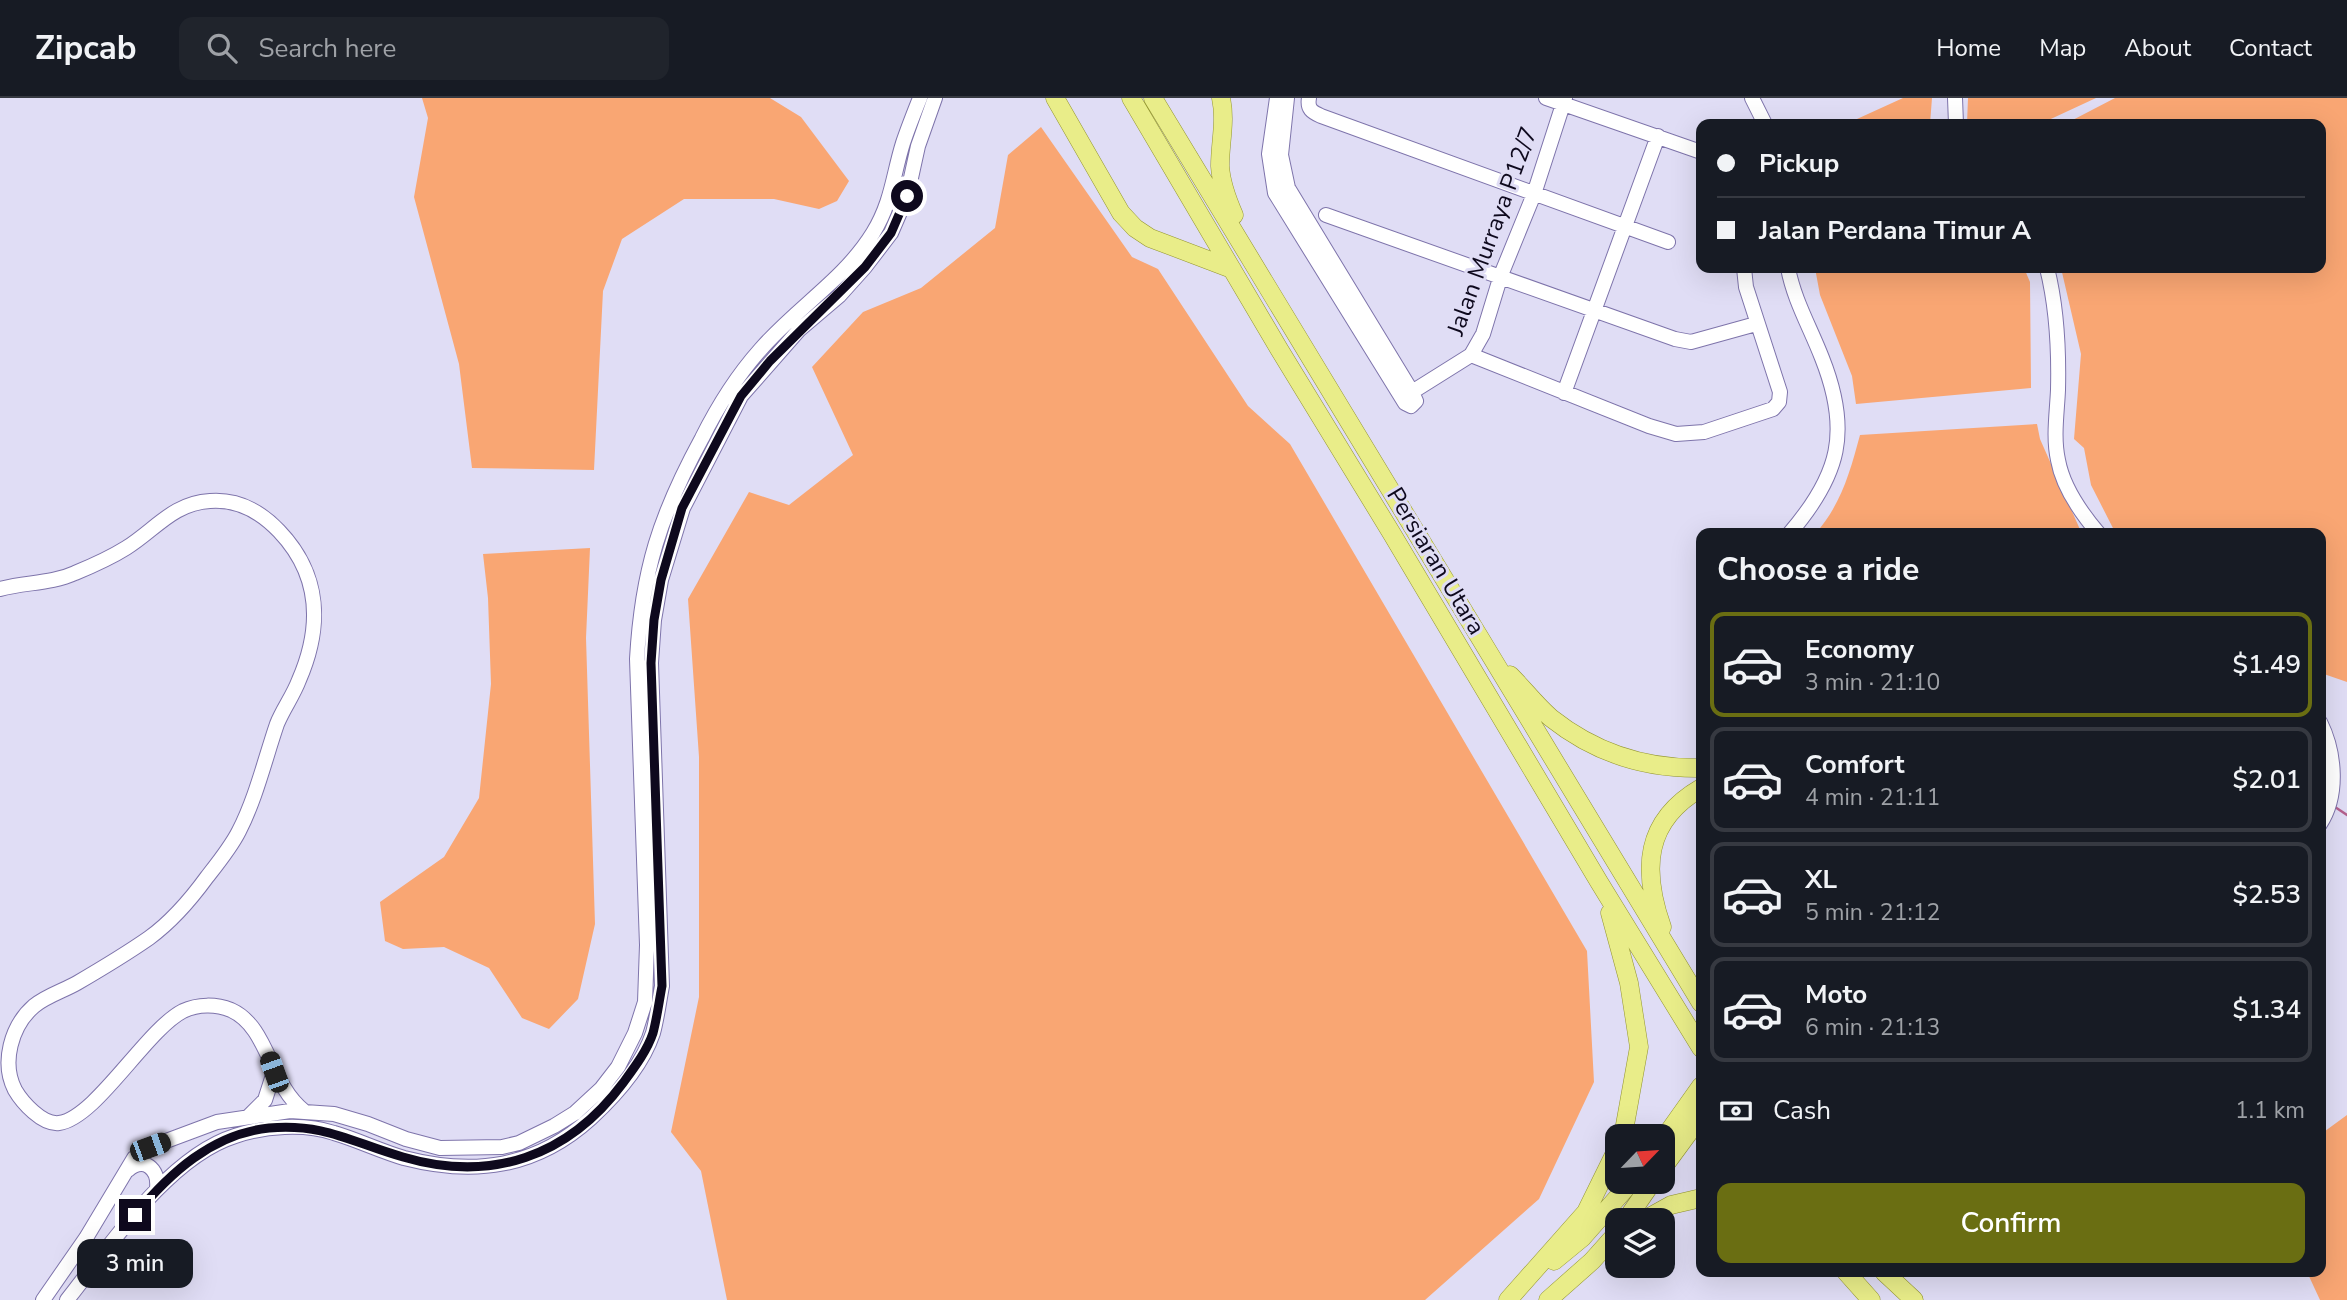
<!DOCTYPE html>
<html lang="en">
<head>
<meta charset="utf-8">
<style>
  :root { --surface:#171b24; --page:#20242c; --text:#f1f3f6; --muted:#9ea1a6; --line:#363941; --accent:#6a6e12 }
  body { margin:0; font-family:"Nunito Sans",sans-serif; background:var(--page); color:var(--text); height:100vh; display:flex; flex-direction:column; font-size:26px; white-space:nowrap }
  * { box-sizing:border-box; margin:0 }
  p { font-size:23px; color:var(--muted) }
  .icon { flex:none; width:38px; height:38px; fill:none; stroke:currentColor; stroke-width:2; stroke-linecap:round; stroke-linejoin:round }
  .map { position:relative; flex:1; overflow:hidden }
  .side { position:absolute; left:1696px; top:430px; width:630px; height:749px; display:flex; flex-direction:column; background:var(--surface); border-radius:14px; box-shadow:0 7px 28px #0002 }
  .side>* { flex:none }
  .hud { position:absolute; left:1696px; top:21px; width:630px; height:154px; border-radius:14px; box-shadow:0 7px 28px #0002; display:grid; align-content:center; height:154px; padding:0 21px; background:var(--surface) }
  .needle { width:46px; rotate:65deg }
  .fabs { position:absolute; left:1605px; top:1026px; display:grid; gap:14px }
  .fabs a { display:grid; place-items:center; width:70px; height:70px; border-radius:14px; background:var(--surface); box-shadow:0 7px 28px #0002; font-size:35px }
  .end { position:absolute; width:32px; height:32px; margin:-16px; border:9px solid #0e091d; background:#fff; box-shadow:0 0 0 4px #fff }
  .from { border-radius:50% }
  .bubble { position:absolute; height:49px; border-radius:14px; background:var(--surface); box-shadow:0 7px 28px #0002; font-size:23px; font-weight:600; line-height:49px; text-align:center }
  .car { position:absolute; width:21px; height:42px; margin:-21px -10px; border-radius:9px; box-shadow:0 0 5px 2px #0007; background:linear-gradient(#222 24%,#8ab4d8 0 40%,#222 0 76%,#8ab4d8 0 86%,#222 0) }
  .hud b { display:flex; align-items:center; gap:24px; height:66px; font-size:26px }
  .hud b+b { border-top:2px solid var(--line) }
  .hud i { width:18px; height:18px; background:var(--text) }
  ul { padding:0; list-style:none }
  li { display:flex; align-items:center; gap:21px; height:105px; margin:0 14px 10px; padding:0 7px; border:4px solid var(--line); border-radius:14px }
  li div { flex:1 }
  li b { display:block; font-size:26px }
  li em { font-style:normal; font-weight:600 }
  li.selected { border-color:var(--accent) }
  li>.icon { width:63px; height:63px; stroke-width:1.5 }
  h2 { padding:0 21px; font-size:32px; line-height:84px }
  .pay { display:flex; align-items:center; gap:18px; height:77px; padding:0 21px; font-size:26px }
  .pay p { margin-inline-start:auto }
  .cta { display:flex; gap:14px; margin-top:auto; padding:14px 21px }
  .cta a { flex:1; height:80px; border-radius:14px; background:var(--accent); color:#fff; font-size:28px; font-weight:600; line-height:80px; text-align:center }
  header { display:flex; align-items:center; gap:42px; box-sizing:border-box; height:98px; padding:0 35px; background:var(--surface); border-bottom:2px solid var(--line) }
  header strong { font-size:33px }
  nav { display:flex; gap:38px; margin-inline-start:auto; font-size:24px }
  .search { width:490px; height:63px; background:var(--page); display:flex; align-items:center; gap:18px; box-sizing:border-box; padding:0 24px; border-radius:14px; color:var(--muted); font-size:26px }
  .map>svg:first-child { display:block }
</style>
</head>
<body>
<header>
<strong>Zipcab</strong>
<div class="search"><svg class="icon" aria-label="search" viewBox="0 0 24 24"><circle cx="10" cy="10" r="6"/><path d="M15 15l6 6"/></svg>Search here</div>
<nav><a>Home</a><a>Map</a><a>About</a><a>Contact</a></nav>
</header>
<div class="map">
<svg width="2347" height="1202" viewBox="0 0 2347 1202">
  <rect width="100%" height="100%" fill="#e0ddf5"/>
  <!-- green -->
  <path fill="#f9a673" d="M422 0H770L801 19 849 83 837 103 819 111 774 101H684L622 141 603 193 594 372 472 370 459 266 414 99 428 20Z
    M1903 0H1932L1930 26H1846Z
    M1968 0H2096L2040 26H1967Z
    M2115 0H2347V584L2321 575 2320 436H2116L2091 387 2084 350 2074 341 2081 256 2061 170H2320V26H2065Z
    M1041 29 1132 159 1158 171 1248 308 1290 346 1587 853 1594 984 1539 1101 1425 1202H727L701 1073 671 1034 699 899V659L688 501 749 394 789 407 853 357 812 269 863 214 921 190 995 130 1008 57Z
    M1815 170H2024L2030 184 2031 290 1856 306 1852 278 1820 197Z
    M2037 326 2040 341 2082 436H1815C1841 407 1850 374 1860 337Z
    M590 450 586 540 595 826 578 901 549 931 522 920 489 870 444 849 403 851 385 843 380 804 444 759 479 700 491 586 488 500 483 456Z
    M2347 1017V1202H2320L2307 1174H2320L2321 1036Z"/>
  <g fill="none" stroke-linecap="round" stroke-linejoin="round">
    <!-- stream -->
    <path stroke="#b4618d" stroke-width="2.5" d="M2332 707 2347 717"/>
    <defs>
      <path id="minor" d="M1277 0 1269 56 1275 95 1405 305 1411 308 1416 303 1412 294 1288 90 1281 57 1287 0
        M1309 0C1307 11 1312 14 1321 18L1668 144
        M1546 0 1701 54
        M1752 0 1765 26
        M1955 0 1956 26
        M1326 117 1675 241 1691 244 1756 226
        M1788 170C1794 202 1810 229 1822 260 1851 333 1840 377 1789 436
        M2047 170C2057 210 2059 251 2058 292 2057 315 2053 339 2058 362 2063 390 2081 415 2099 436
        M1471 257 1649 328 1676 336 1704 334 1773 311 1779 304 1780 294 1746 189 1744 170
        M1412 294 1471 257 1483 236 1501 177 1534 96 1565 0
        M1564 295 1658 38
        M0 491C25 484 51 486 75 475 92 468 110 460 126 450 155 432 173 405 210 403 237 401 260 413 279 433 321 477 322 529 299 582 293 598 283 611 277 626 265 661 256 700 239 733 231 749 218 765 207 779 191 801 171 824 149 840 126 856 101 871 77 885 63 893 46 898 34 908 11 928 1 965 15 992 22 1004 42 1027 59 1025 96 1020 146 932 183 913 198 906 216 906 231 912 269 929 269 986 304 1013
        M2320 624C2335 654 2339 697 2320 726
        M249 1018 265 1002 274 974
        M128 1072C144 1058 159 1071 157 1090
        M43 1202 86 1140 134 1060 150 1049 217 1024 290 1013 334 1016 368 1026 406 1041 440 1050 502 1049 519 1045 554 1028 575 1015 601 991 618 969 635 935 645 904 647 847 637 561C642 473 660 417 702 340 718 308 736 279 760 252 796 210 844 182 873 135 892 104 893 77 903 45 908 30 914 15 920 0
        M67 1202C110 1148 168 1059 235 1038 265 1028 304 1025 334 1035 358 1042 380 1053 404 1060 474 1078 536 1070 591 1020 616 997 642 968 653 935 657 920 659 904 662 888L651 565 654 522 661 482 683 410 741 298 799 232 839 198 865 169 891 135 907 98 918 48 935 0"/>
      <path id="major" d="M1055 0 1121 115 1135 130 1150 140 1232 171
        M1131 0 1279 251 1392 436 1599 784 1701 950
        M1153 0 1701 905
        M1221 0C1226 23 1220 45 1220 68 1221 85 1227 101 1234 117
        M1510 577C1524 591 1536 607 1551 620 1595 655 1645 671 1701 670
        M1610 815 1629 885 1639 949 1623 1038
        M1662 829C1642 772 1644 723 1701 690
        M1662 1043 1701 988
        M1662 1071 1701 1018
        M1626 1122 1653 1083
        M1644 1122 1671 1107 1701 1100
        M1554 1163 1582 1140 1632 1083
        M1846 1174 1871 1202
        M1884 1174 1914 1202
        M1508 1202 1586 1114 1617 1051
        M1548 1202 1592 1163 1617 1135"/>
    </defs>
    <!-- minor casing -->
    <use href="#minor" stroke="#7e74ab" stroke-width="16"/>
    <!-- major casing -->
    <use href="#major" stroke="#939530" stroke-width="19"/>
    <!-- minor -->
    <use href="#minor" stroke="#fff" stroke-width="14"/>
    <!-- major -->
    <use href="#major" stroke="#e9ed89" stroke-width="18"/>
  </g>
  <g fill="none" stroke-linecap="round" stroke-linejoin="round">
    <!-- route -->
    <path stroke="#0e091d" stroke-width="9" d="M135 1117C170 1075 212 1036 269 1030 325 1025 353 1045 403 1059 491 1085 568 1059 623 985 634 970 647 953 653 935 657 920 659 904 662 888L651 565 654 522 661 482 682 410 733 313 741 298 770 263 865 169 891 135 907 98"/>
  </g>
  <g text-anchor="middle" stroke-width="6" stroke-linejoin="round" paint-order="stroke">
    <!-- street labels -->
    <g font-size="24" fill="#0e091d" stroke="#e0ddf5">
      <text transform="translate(1492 133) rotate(-70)" y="8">Jalan Murraya P12/7</text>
      <text transform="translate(1436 463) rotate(59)" y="8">Persiaran Utara</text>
    </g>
  </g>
</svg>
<div class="fabs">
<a><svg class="needle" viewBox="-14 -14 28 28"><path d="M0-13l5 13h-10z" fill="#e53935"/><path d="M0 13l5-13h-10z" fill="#9ea1a6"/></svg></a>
<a><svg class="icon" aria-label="layers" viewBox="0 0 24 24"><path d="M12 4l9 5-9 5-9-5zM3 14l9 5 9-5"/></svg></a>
</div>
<i class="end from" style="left:907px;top:98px"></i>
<i class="end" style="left:135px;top:1117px"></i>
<div class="bubble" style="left:77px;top:1141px;width:116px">3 min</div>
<i class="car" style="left:274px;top:974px;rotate:340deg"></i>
<i class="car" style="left:150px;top:1049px;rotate:70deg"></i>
<div class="hud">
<b><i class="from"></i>Pickup</b>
<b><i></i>Jalan Perdana Timur A</b>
</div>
<section class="side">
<h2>Choose a ride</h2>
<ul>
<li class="selected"><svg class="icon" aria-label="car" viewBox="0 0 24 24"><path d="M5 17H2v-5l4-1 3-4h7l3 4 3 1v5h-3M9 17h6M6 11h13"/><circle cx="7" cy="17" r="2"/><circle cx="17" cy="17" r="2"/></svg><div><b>Economy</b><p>3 min · 21:10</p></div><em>$1.49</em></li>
<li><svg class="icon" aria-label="car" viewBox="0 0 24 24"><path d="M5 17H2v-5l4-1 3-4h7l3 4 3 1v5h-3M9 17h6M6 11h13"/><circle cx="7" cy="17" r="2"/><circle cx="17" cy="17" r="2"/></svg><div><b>Comfort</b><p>4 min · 21:11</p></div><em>$2.01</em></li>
<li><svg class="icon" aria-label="car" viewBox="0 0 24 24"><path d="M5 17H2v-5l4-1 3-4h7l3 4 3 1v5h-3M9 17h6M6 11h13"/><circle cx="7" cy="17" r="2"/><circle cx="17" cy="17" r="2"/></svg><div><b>XL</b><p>5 min · 21:12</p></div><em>$2.53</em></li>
<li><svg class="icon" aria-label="car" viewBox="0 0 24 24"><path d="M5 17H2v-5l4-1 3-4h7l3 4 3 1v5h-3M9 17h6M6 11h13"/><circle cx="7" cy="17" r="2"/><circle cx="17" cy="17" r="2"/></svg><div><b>Moto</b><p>6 min · 21:13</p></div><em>$1.34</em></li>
</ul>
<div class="pay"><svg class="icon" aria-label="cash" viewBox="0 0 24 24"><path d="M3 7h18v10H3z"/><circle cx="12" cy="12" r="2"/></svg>Cash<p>1.1 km</p></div>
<div class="cta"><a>Confirm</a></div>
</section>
</div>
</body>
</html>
